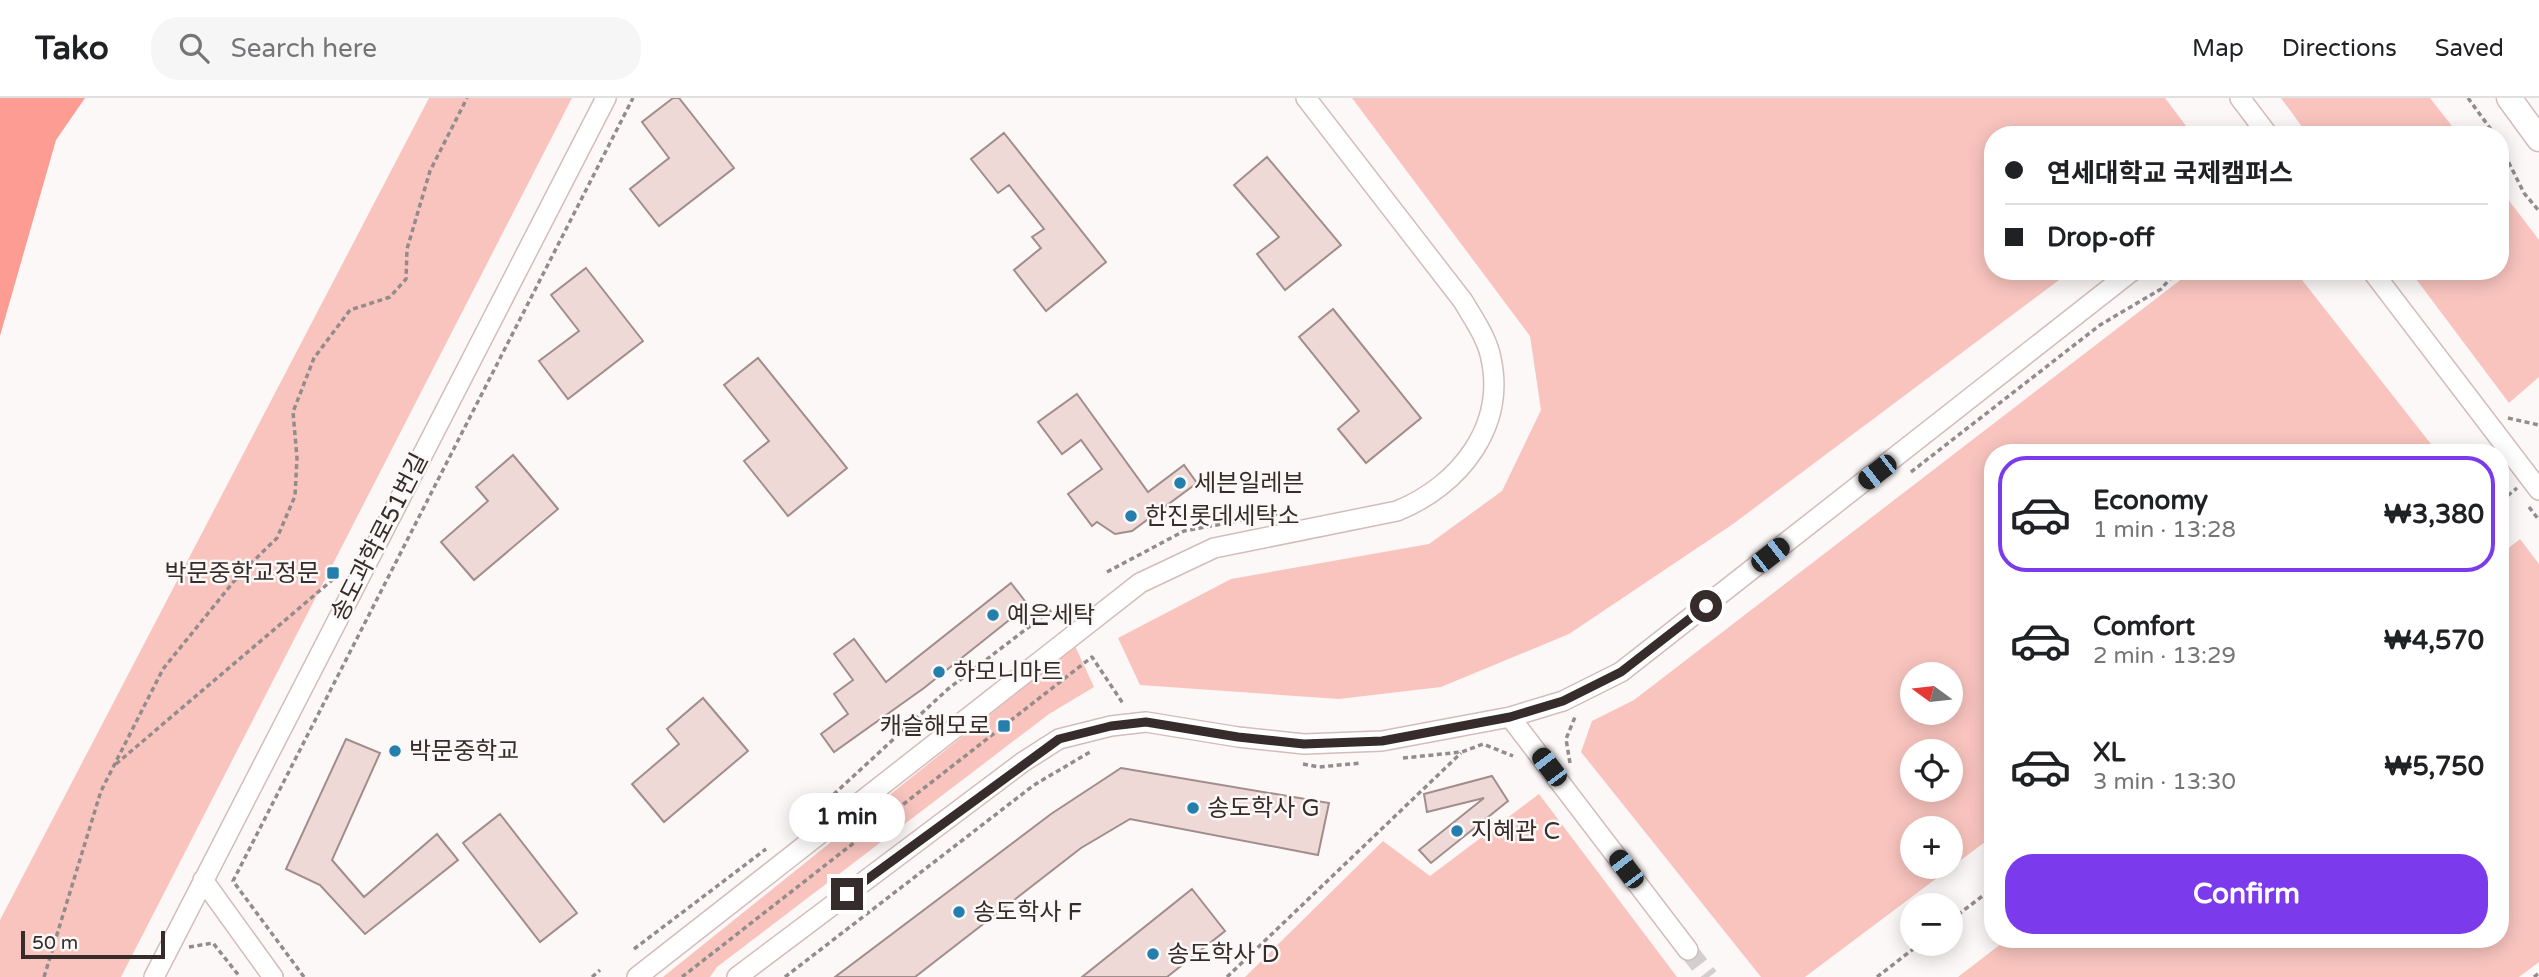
<!DOCTYPE html>
<html lang="en">
<head>
<meta charset="utf-8">
<style>
  :root { --surface:#fff; --page:#f6f6f6; --text:#202124; --muted:#757577; --line:#e0e0e0; --accent:#7c3aed }
  body { margin:0; font-family:"Varela Round","Noto Sans KR",sans-serif; background:var(--page); color:var(--text); height:100vh; display:flex; flex-direction:column; font-size:26px; white-space:nowrap }
  * { box-sizing:border-box; margin:0 }
  p { font-size:23px; color:var(--muted) }
  .icon { flex:none; width:38px; height:38px; fill:none; stroke:currentColor; stroke-width:2; stroke-linecap:round; stroke-linejoin:round }
  .map { position:relative; flex:1; overflow:hidden }
  .sheet { position:absolute; left:1984px; top:346px; width:525px; height:504px; display:flex; flex-direction:column; background:var(--surface); border-radius:28px; box-shadow:0 4px 18px #0003 }
  .sheet>* { flex:none }
  .top-card { position:absolute; left:1984px; top:28px; width:525px; height:154px; border-radius:28px; box-shadow:0 4px 18px #0003; display:grid; align-content:center; height:154px; padding:0 21px; background:var(--surface) }
  .needle { width:46px; rotate:285deg }
  .controls { position:absolute; left:1900px; top:564px; display:grid; gap:14px }
  .controls a { display:grid; place-items:center; width:63px; height:63px; border-radius:50%; background:var(--surface); box-shadow:0 4px 18px #0003; font-size:35px }
  .scale { position:absolute; left:21px; bottom:18px; width:144px; box-sizing:border-box; padding-left:7px; border:4px solid #352c2b; border-top:0; font-size:19px; line-height:24px; white-space:nowrap; color:#352c2b; -webkit-text-stroke:5px #fcf8f7; paint-order:stroke }
  .end { position:absolute; width:32px; height:32px; margin:-16px; border:9px solid #352c2b; background:#fff; box-shadow:0 0 0 4px #fff }
  .from { border-radius:50% }
  .bubble { position:absolute; height:49px; border-radius:24px; background:var(--surface); box-shadow:0 4px 18px #0003; font-size:23px; font-weight:800; line-height:49px; text-align:center }
  .car { position:absolute; width:21px; height:42px; margin:-21px -10px; border-radius:9px; box-shadow:0 0 5px 2px #0007; background:linear-gradient(#222 24%,#8ab4d8 0 40%,#222 0 76%,#8ab4d8 0 86%,#222 0) }
  .top-card b { display:flex; align-items:center; gap:24px; height:66px; font-size:26px }
  .top-card b+b { border-top:2px solid var(--line) }
  .top-card i { width:18px; height:18px; background:var(--text) }
  ul { padding:12px 0 0; list-style:none }
  li { display:flex; align-items:center; gap:21px; height:116px; margin:0 14px 10px; padding:0 7px; border:4px solid transparent; border-radius:28px }
  li div { flex:1 }
  li b { display:block; font-size:26px }
  li em { font-style:normal; font-weight:800 }
  li.on { border-color:var(--accent) }
  li>.icon { width:63px; height:63px; stroke-width:1.5 }
  .primary-button { display:flex; gap:14px; margin-top:auto; padding:14px 21px }
  .primary-button a { flex:1; height:80px; border-radius:28px; background:var(--accent); color:#fff; font-size:28px; font-weight:800; line-height:80px; text-align:center }
  header { display:flex; align-items:center; gap:42px; box-sizing:border-box; height:98px; padding:0 35px; background:var(--surface); border-bottom:2px solid var(--line) }
  header strong { font-size:33px }
  nav { display:flex; gap:38px; margin-inline-start:auto; font-size:24px }
  .search { width:490px; height:63px; background:var(--page); display:flex; align-items:center; gap:18px; box-sizing:border-box; padding:0 24px; border-radius:28px; color:var(--muted); font-size:26px }
  .map>svg:first-child { display:block }
</style>
</head>
<body>
<header>
<strong>Tako</strong>
<div class="search"><svg class="icon" aria-label="search" viewBox="0 0 24 24"><circle cx="10" cy="10" r="6"/><path d="M15 15l6 6"/></svg>Search here</div>
<nav><a>Map</a><a>Directions</a><a>Saved</a></nav>
</header>
<div class="map">
<svg width="2539" height="879" viewBox="0 0 2539 879">
  <rect width="100%" height="100%" fill="#fcf8f7"/>
  <!-- green -->
  <path fill="#f9c4be" fill-rule="evenodd" d="M429 0H572L121 879H0V822Z
    M1352 0H2165L2193 37H1993V173H2071L1733 426 1569 536 1441 589 1339 601 1140 587 1118 540 1231 481 1429 446 1502 393 1541 312 1530 238Z
    M2281 0H2430L2459 37H2308Z
    M2501 92 2539 142V279L2509 305 2410 173H2501Z
    M2192 173H2295L2438 355H1993V738L1805 879H1761L1581 654 1592 623 1634 602ZM1913 576H1951V614H1913ZM1913 653H1951V691H1913ZM1913 730H1951V768H1913Z
    M2520 441 2539 466V864L2519 879H1958L2006 842H2501V456Z
    M1075 548 1094 589 1049 616 717 869 710 879H663Z
    M1539 696 1677 879H1245L1383 743 1430 778Z"/>
  <!-- water -->
  <path fill="#fc9c93" d="M0 0H85L56 42 0 238Z"/>
  <!-- building -->
  <path fill="#efd9d6" stroke="#a18d8b" stroke-width="2" d="M673 0H679L734 70 659 128 630 91 669 60 642 24Z
    M1004 35 1106 164 1046 213 1014 172 1041 150 1032 139 1044 131 1009 87 998 95 971 61Z
    M1267 59 1341 147 1285 192 1257 156 1279 139 1234 87Z
    M586 170 643 243 568 301 539 263 579 233 551 197Z
    M1333 211 1421 320 1366 365 1338 331 1359 313 1299 239Z
    M758 260 847 370 788 418 744 363 769 343 724 287Z
    M1077 296 1148 394 1184 367 1197 385 1132 433 1115 436 1097 424 1092 428 1068 396 1102 371 1081 342 1062 356 1038 324Z
    M513 357 558 411 474 482 441 444 488 403 476 389Z
    M1011 485 1028 507 924 590 834 654 821 636 848 616 834 596 853 582 834 556 854 541 886 584Z
    M703 600 748 653 664 724 632 686 679 646 667 631Z
    M346 641 380 655 332 762 364 799 437 736 458 762 365 836 320 787 286 771Z
    M1121 670 1329 705 1318 757 1130 721 1081 750 915 879H835L1051 716Z
    M1492 678 1508 703 1431 765 1419 752 1484 700 1427 714 1424 696Z
    M500 716 577 815 540 844 463 745Z
    M1192 791 1225 833 1167 879H1082Z"/>
  <g fill="none" stroke-linecap="round" stroke-linejoin="round">
    <!-- minor-tunnel -->
    <path stroke="#d4cfce" stroke-width="19" stroke-dasharray="19 10" stroke-linecap="butt" d="M1688 852 1709 879"/>
    <defs>
      <path id="minor" d="M2240 0 2268 37
        M2372 173 2539 392
        M1510 619 1688 852
        M203 782 273 879
        M154 879 606 0
        M637 879 1140 485 1214 450 1397 413C1459 388 1508 328 1490 256 1485 237 1473 220 1463 203L1306 0
        M737 879 1023 664 1059 641 1111 628 1146 624 1238 639 1304 646 1382 643 1510 619 1563 603 1621 574 2132 173"/>
      <path id="major" d="M2509 0 2539 41"/>
    </defs>
    <!-- minor casing -->
    <use href="#minor" stroke="#d3bdbb" stroke-width="22"/>
    <!-- major casing -->
    <use href="#major" stroke="#d3bdbb" stroke-width="27"/>
    <!-- path -->
    <path stroke="#938c8b" stroke-width="3.5" stroke-dasharray="5 3.5" stroke-linecap="butt" d="M2468 0 2495 37
      M2501 49 2524 95 2539 113
      M2508 320 2539 327
      M1911 374 2100 227 2161 191 2177 173
      M2501 403 2517 390
      M2529 409 2539 422
      M1107 474 1184 433 1292 413
      M1403 660 1462 654 1483 646 1513 658
      M1570 665 1566 641 1575 619
      M116 666 337 478
      M1303 666 1319 669 1361 665
      M821 708 948 591 1051 512
      M1951 822 1993 790
      M189 849 213 845 240 879
      M634 851 766 751
      M44 879 101 693 163 571 239 477 277 440 295 398 297 360 293 314 314 260 350 212 390 199 406 181 407 151 430 73 467 0
      M304 879 233 783 633 0
      M592 879 600 872
      M682 879 1092 559 1124 607
      M785 879 1034 687 1090 654
      M1227 879 1461 655
      M1877 879 1921 845
      M2534 879 2539 875"/>
    <!-- minor -->
    <use href="#minor" stroke="#fff" stroke-width="19"/>
    <!-- major -->
    <use href="#major" stroke="#fff" stroke-width="24"/>
  </g>
  <g fill="none" stroke-linecap="round" stroke-linejoin="round">
    <!-- route -->
    <path stroke="#352c2b" stroke-width="9" d="M847 796 1059 641 1111 628 1146 624 1238 639 1304 646 1382 643 1510 619 1563 603 1621 574 1706 508"/>
  </g>
  <!-- markers -->
  <g fill="#247fad" stroke="#fcf8f7" stroke-width="2.5">
    <circle cx="1180" cy="385" r="7"/>
    <circle cx="1131" cy="418" r="7"/>
    <rect x="326" y="468" width="14" height="14" rx="3.5"/>
    <circle cx="993" cy="517" r="7"/>
    <circle cx="939" cy="574" r="7"/>
    <rect x="997" y="621" width="14" height="14" rx="3.5"/>
    <circle cx="395" cy="653" r="7"/>
    <circle cx="1193" cy="710" r="7"/>
    <circle cx="1457" cy="733" r="7"/>
    <circle cx="959" cy="814" r="7"/>
    <circle cx="1153" cy="856" r="7"/>
  </g>
  <g text-anchor="middle" stroke-width="5" stroke-linejoin="round" paint-order="stroke">
    <!-- poi labels -->
    <g font-size="24" fill="#352c2b" stroke="#fcf8f7" text-anchor="start">
      <text x="1194" y="393">세븐일레븐</text>
      <text x="1145" y="426">한진롯데세탁소</text>
      <text x="319" y="483" text-anchor="end">박문중학교정문</text>
      <text x="1007" y="525">예은세탁</text>
      <text x="953" y="582">하모니마트</text>
      <text x="990" y="636" text-anchor="end">캐슬해모로</text>
      <text x="409" y="661">박문중학교</text>
      <text x="1207" y="718">송도학사 G</text>
      <text x="1471" y="741">지혜관 C</text>
      <text x="973" y="822">송도학사 F</text>
      <text x="1167" y="864">송도학사 D</text>
    </g>
    <!-- street labels -->
    <g font-size="24" fill="#352c2b" stroke="#fcf8f7">
      <text transform="translate(379 439) rotate(-63)" y="8">송도과학로51번길</text>
    </g>
  </g>
</svg>
<div class="controls">
<a><svg class="needle" viewBox="-14 -14 28 28"><path d="M0-13l5 13h-10z" fill="#e53935"/><path d="M0 13l5-13h-10z" fill="#757577"/></svg></a>
<a><svg class="icon" aria-label="locate" viewBox="0 0 24 24"><circle cx="12" cy="12" r="6"/><path d="M12 2v4M12 18v4M2 12h4M18 12h4"/></svg></a>
<a>+</a>
<a>−</a>
</div>
<div class="scale">50 m</div>
<i class="end from" style="left:1706px;top:508px"></i>
<i class="end" style="left:847px;top:796px"></i>
<div class="bubble" style="left:789px;top:695px;width:116px">1 min</div>
<i class="car" style="left:1877px;top:374px;rotate:232deg"></i>
<i class="car" style="left:1770px;top:457px;rotate:52deg"></i>
<i class="car" style="left:1549px;top:669px;rotate:323deg"></i>
<i class="car" style="left:1626px;top:771px;rotate:323deg"></i>
<div class="top-card">
<b><i class="from"></i>연세대학교 국제캠퍼스</b>
<b><i></i>Drop-off</b>
</div>
<section class="sheet">
<ul>
<li class="on"><svg class="icon" aria-label="car" viewBox="0 0 24 24"><path d="M5 17H2v-5l4-1 3-4h7l3 4 3 1v5h-3M9 17h6M6 11h13"/><circle cx="7" cy="17" r="2"/><circle cx="17" cy="17" r="2"/></svg><div><b>Economy</b><p>1 min · 13:28</p></div><em>₩3,380</em></li>
<li><svg class="icon" aria-label="car" viewBox="0 0 24 24"><path d="M5 17H2v-5l4-1 3-4h7l3 4 3 1v5h-3M9 17h6M6 11h13"/><circle cx="7" cy="17" r="2"/><circle cx="17" cy="17" r="2"/></svg><div><b>Comfort</b><p>2 min · 13:29</p></div><em>₩4,570</em></li>
<li><svg class="icon" aria-label="car" viewBox="0 0 24 24"><path d="M5 17H2v-5l4-1 3-4h7l3 4 3 1v5h-3M9 17h6M6 11h13"/><circle cx="7" cy="17" r="2"/><circle cx="17" cy="17" r="2"/></svg><div><b>XL</b><p>3 min · 13:30</p></div><em>₩5,750</em></li>
</ul>
<div class="primary-button"><a>Confirm</a></div>
</section>
</div>
</body>
</html>
